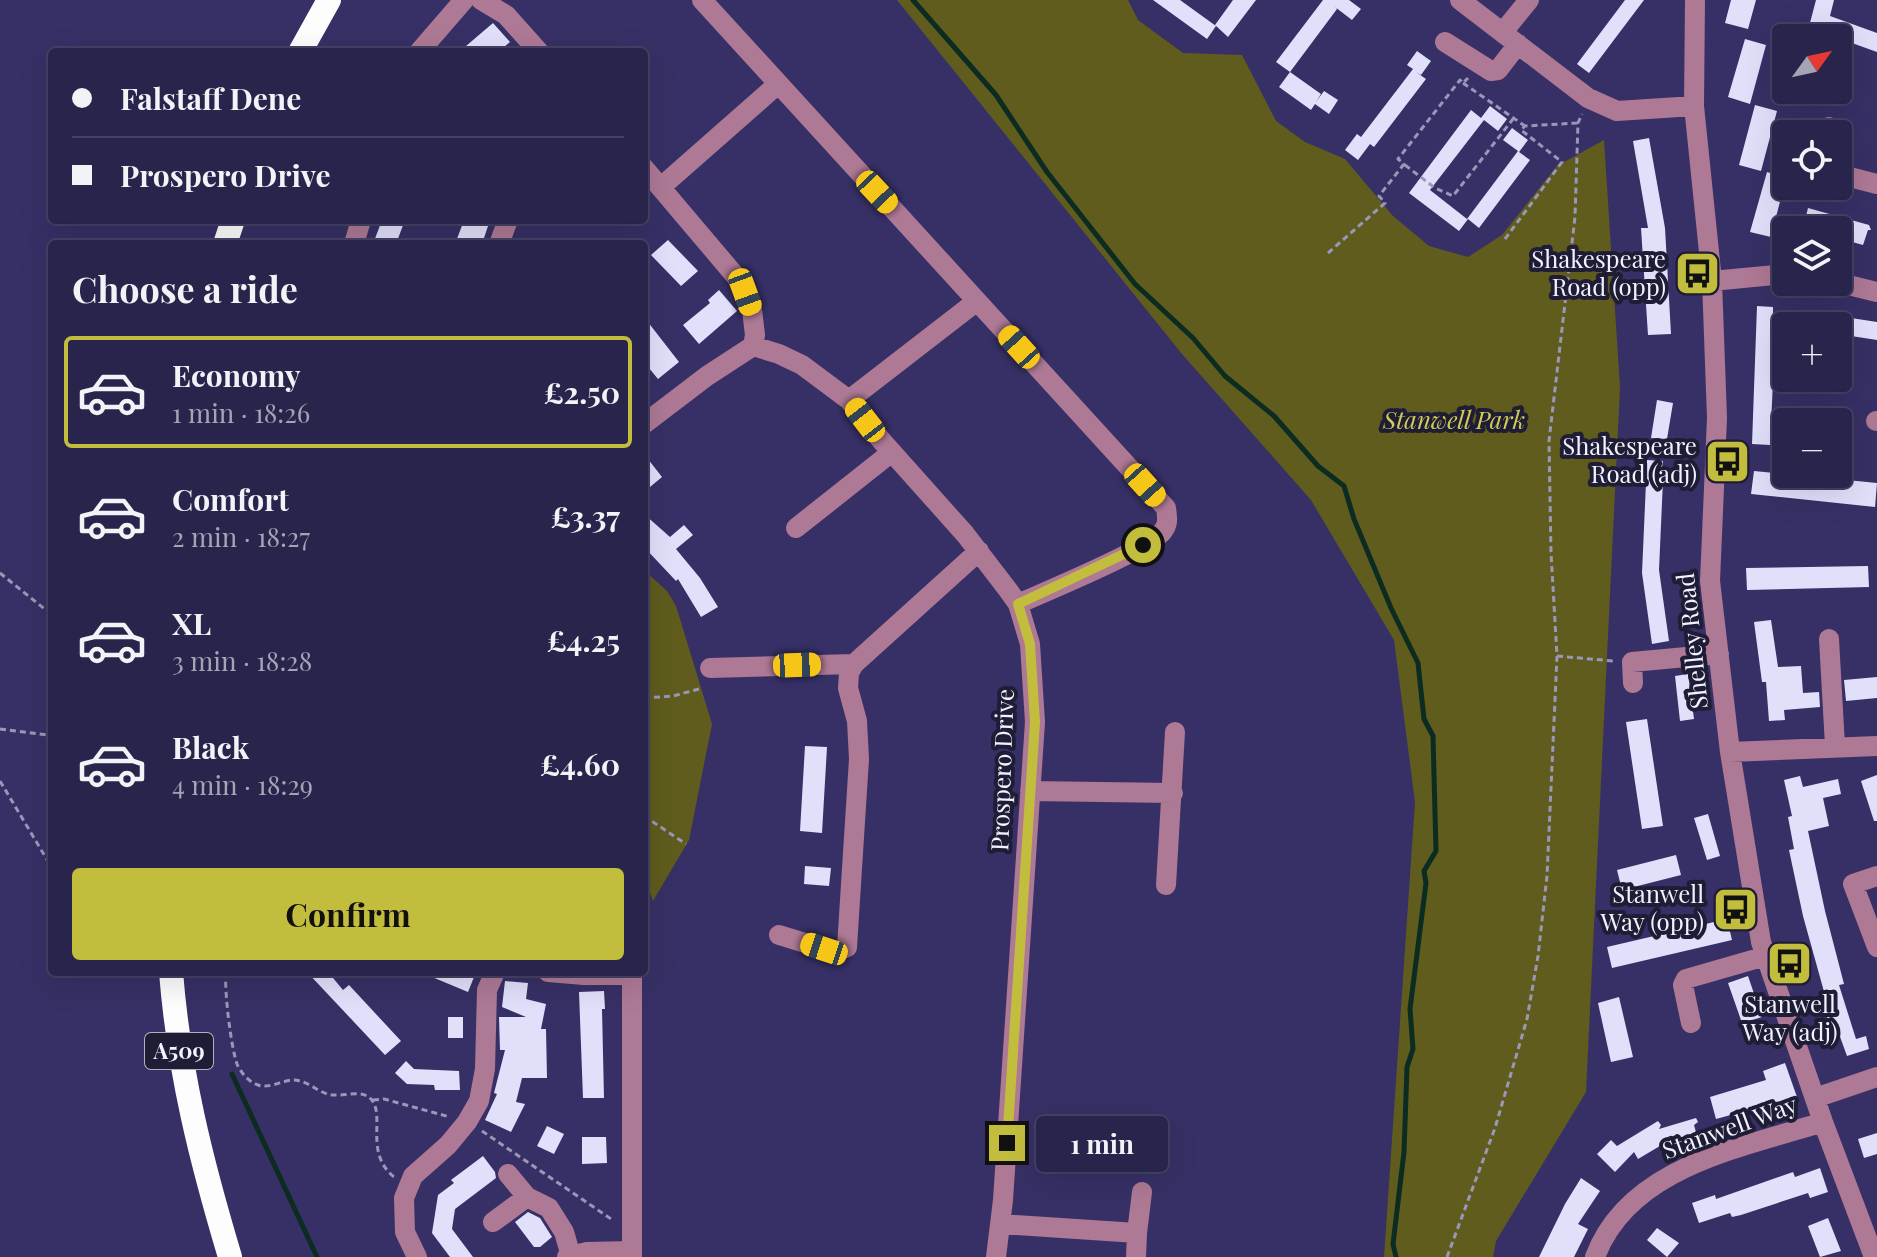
<!DOCTYPE html>
<html lang="en">
<head>
<meta charset="utf-8">
<style>
  :root { --surface:#29244c; --page:#353056; --text:#f1f3f6; --muted:#a5a4b5; --line:#454164; --accent:#c3bd3e }
  body { margin:0; font-family:"Playfair Display",serif; background:var(--page); color:var(--text); height:100vh; display:flex; flex-direction:column; font-size:30px; white-space:nowrap }
  * { box-sizing:border-box; margin:0 }
  p { font-size:26px; color:var(--muted) }
  .icon { flex:none; width:44px; height:44px; fill:none; stroke:currentColor; stroke-width:2; stroke-linecap:round; stroke-linejoin:round }
  .map { position:relative; flex:1; overflow:hidden }
  .sheet { position:absolute; left:48px; top:240px; width:600px; height:736px; display:flex; flex-direction:column; background:var(--surface); border-radius:8px; box-shadow:0 8px 32px #0002,0 0 0 2px var(--line) }
  .sheet>* { flex:none }
  .hud { position:absolute; left:48px; top:48px; width:600px; height:176px; border-radius:8px; box-shadow:0 8px 32px #0002,0 0 0 2px var(--line); display:grid; align-content:center; height:176px; padding:0 24px; background:var(--surface) }
  .needle { width:52px; rotate:57deg }
  .buttons { position:absolute; left:1772px; top:24px; display:grid; gap:16px }
  .buttons a { display:grid; place-items:center; width:80px; height:80px; border-radius:8px; background:var(--surface); box-shadow:0 8px 32px #0002,0 0 0 2px var(--line); font-size:40px }
  .end { position:absolute; width:36px; height:36px; margin:-18px; border:10px solid #c3bd3e; background:#111; box-shadow:0 0 0 4px #111 }
  .from { border-radius:50% }
  .bubble { position:absolute; height:56px; border-radius:8px; background:var(--surface); box-shadow:0 8px 32px #0002,0 0 0 2px var(--line); font-size:26px; font-weight:700; line-height:56px; text-align:center }
  .car { position:absolute; width:24px; height:48px; margin:-24px -12px; border-radius:10px; box-shadow:0 0 6px 2px #0007; background:linear-gradient(#f5c518 24%,#345 0 40%,#f5c518 0 76%,#345 0 86%,#f5c518 0) }
  .hud b { display:flex; align-items:center; gap:28px; height:76px; font-size:30px }
  .hud b+b { border-top:2px solid var(--line) }
  .hud i { width:20px; height:20px; background:var(--text) }
  ul { padding:0; list-style:none }
  li { display:flex; align-items:center; gap:24px; height:112px; margin:0 16px 12px; padding:0 8px; border:4px solid transparent; border-radius:8px }
  li div { flex:1 }
  li b { display:block; font-size:30px }
  li em { font-style:normal; font-weight:700 }
  li.active { border-color:var(--accent) }
  li>.icon { width:72px; height:72px; stroke-width:1.5 }
  h2 { padding:0 24px; font-size:36px; line-height:96px }
  .cta { display:flex; gap:16px; margin-top:auto; padding:16px 24px }
  .cta a { flex:1; height:92px; border-radius:8px; background:var(--accent); color:#111; font-size:32px; font-weight:700; line-height:92px; text-align:center }
  .map>svg:first-child { display:block }
</style>
</head>
<body>
<div class="map">
<svg width="1877" height="1257" viewBox="0 0 1877 1257">
  <rect width="100%" height="100%" fill="#373066"/>
  <!-- green -->
  <path fill="#5f5c1e" d="M897 0H1128L1138 20 1183 53 1242 55 1276 121 1305 142 1345 159 1393 216 1429 246 1468 257 1502 235 1557 166 1604 140 1620 387 1586 1092 1496 1241 1493 1257H1384L1415 802 1394 640 1311 500 1182 354Z
    M644 570 667 591 676 606 712 724 689 840 653 901 644 876Z"/>
  <g fill="none" stroke-linecap="round" stroke-linejoin="round">
    <!-- stream -->
    <path stroke="#0c2c21" stroke-width="5" d="M913 0 996 95 1047 172 1135 284 1193 338 1225 376 1274 416 1318 466 1344 486 1354 519 1391 608 1418 663 1424 719 1433 736 1436 851 1424 871 1426 883 1410 1009 1413 1049 1407 1067 1404 1152 1393 1244 1396 1257
      M232 1074 317 1257"/>
  </g>
  <!-- building -->
  <path fill="#e1e0fb" d="M1153 0H1180L1216 26 1207 39Z
    M1233 0H1256L1228 37 1215 25Z
    M1323 0H1349L1361 9 1352 20 1335 7 1337 9 1290 72 1321 94 1316 102 1324 91 1338 100 1329 114 1315 104 1311 110 1279 87 1290 72 1276 62Z
    M1625 0H1644L1589 73 1577 64Z
    M1731 0H1756L1748 29 1725 23Z
    M1816 0H1834L1830 16 1877 33V52L1838 38H1806Z
    M493 23 510 42 498 52H459Z
    M1745 39 1766 45 1750 104 1728 97Z
    M1417 51 1431 61 1421 75 1416 72 1426 79 1374 147 1370 144 1358 160 1345 150 1357 134 1361 137 1413 69 1407 65Z
    M1755 105 1777 111 1761 171 1739 165Z
    M1490 106 1507 119 1498 131 1484 120 1430 190 1467 219 1518 151 1503 140 1512 128 1528 140 1519 152 1530 160 1479 228 1468 219 1459 231 1409 193 1471 110 1481 118Z
    M1649 138 1665 228 1671 334 1648 335 1641 228H1648L1633 141Z
    M1767 172 1786 178 1771 237 1750 232Z
    M1808 208 1869 225 1871 230H1868L1863 245 1838 238V230L1803 228Z
    M382 220H405L396 244H373Z
    M468 220H490L482 244H455L463 223 466 224Z
    M668 240 698 271 681 286 651 255Z
    M719 290 737 311 699 344 683 325 710 303 708 300Z
    M1757 306 1773 307V317H1786V360H1774L1770 445 1752 444Z
    M1838 316 1877 322V340L1838 334Z
    M644 317 679 362 658 379 644 362Z
    M1657 400 1673 403 1667 439 1651 438Z
    M644 454 662 477 644 492Z
    M1647 460 1663 461 1660 480H1663L1659 570 1669 641 1652 644 1642 573Z
    M1754 471 1877 483 1875 507 1751 494Z
    M644 514 670 537 684 525 693 535 676 549 700 578 718 607 701 617 678 579 676 581 644 547Z
    M1868 566 1869 587 1747 590 1746 568Z
    M1771 620 1778 667 1801 666 1803 693 1819 692 1820 707 1784 710 1785 720 1769 721 1766 682H1762L1754 622Z
    M1688 674 1694 719 1680 721 1675 676Z
    M1877 677V698L1846 701 1844 680Z
    M1647 719 1663 826 1642 829 1626 722Z
    M805 746 827 747 822 833 800 831Z
    M1877 775V821H1874L1861 781Z
    M1800 776 1803 787 1838 779 1841 794 1823 798 1829 826 1808 831 1825 911 1844 984 1839 985 1856 1039 1866 1036 1869 1049 1847 1056 1839 1034 1833 1036 1824 1007 1828 1006 1803 916 1789 850 1794 849 1788 817 1792 816 1784 780Z
    M1708 814 1720 856 1707 860 1694 818Z
    M1676 855 1681 875 1622 890 1617 870Z
    M805 866 831 868 829 886 804 884Z
    M1727 919 1732 940 1612 968 1607 947Z
    M307 972H328L343 990 349 985 401 1041 385 1055Z
    M420 972H476L468 992Z
    M1748 976 1762 1017 1742 1023 1728 983Z
    M505 981 528 983 526 999 546 1004 541 1029H546L547 1078H522L516 1102 525 1104 511 1132 485 1120 497 1094 494 1093 505 1050H500L499 1017H526L502 1007Z
    M604 991 605 1009H602L604 1098H583L579 992Z
    M1619 997 1633 1057 1611 1062 1598 1003Z
    M448 1017H463V1038H448Z
    M406 1061 414 1069 459 1071 460 1090H435L434 1085 407 1084 395 1073Z
    M1785 1063 1797 1097 1716 1119 1710 1097 1766 1080 1763 1071Z
    M1696 1118 1698 1122 1694 1125 1697 1136 1671 1144 1670 1140 1638 1159 1634 1152 1615 1172 1597 1154 1611 1140 1617 1146 1658 1121 1661 1125 1659 1129Z
    M547 1126 564 1134 554 1154 537 1146Z
    M1877 1133V1154L1864 1158 1858 1139Z
    M582 1137H606L607 1163 582 1164Z
    M483 1156 495 1172 496 1178 455 1209 452 1229 473 1257H450L432 1233 438 1195 454 1183 451 1180Z
    M1820 1168 1828 1192 1810 1198 1808 1193 1741 1215 1732 1217 1730 1213 1699 1223 1692 1203 1715 1195 1716 1199 1793 1172 1795 1177Z
    M1581 1178 1600 1191 1578 1224 1588 1229 1574 1257H1539L1565 1204Z
    M528 1212 540 1218 552 1237 540 1247H534L515 1222Z
    M1828 1218 1841 1251 1820 1257 1808 1226Z
    M1657 1228 1679 1243 1667 1257 1647 1240Z"/>
  <g fill="none" stroke-linecap="round" stroke-linejoin="round">
    <!-- path -->
    <path stroke="#9b97b8" stroke-width="3" stroke-dasharray="6 4" stroke-linecap="butt" d="M1463 83 1525 126
      M1405 165 1435 188 1453 196 1513 119
      M1505 239 1562 162 1521 130 1525 126 1578 123
      M1328 253 1385 203 1379 196 1404 164 1398 159 1460 80 1463 83 1468 78
      M0 573 52 615
      M1557 656 1613 661
      M644 698 673 696 699 689
      M0 729 48 735 52 708
      M0 781 52 868
      M644 816 686 844
      M226 972C224 990 231 1047 237 1064 241 1073 249 1082 258 1085 269 1089 283 1080 294 1080 310 1081 320 1095 334 1095 345 1096 362 1090 370 1098 387 1114 363 1152 394 1177
      M373 1100 384 1099 450 1117
      M482 1131 614 1221
      M1447 1257 1495 1128 1527 1019 1538 956 1547 876 1557 656 1551 553 1549 441 1575 217 1578 123 1582 114"/>
    <!-- minor -->
    <path stroke="#ae7995" stroke-width="20" d="M481 0 506 15 539 52
      M702 0 1166 508C1167 517 1169 523 1163 531 1150 549 1044 592 1018 604
      M1460 0 1588 98 1617 111 1694 106
      M1695 0 1694 106 1712 281 1717 418 1710 581 1730 752 1761 942 1823 1122 1874 1257
      M1503 32 1529 0
      M1445 42 1491 71 1498 70 1518 44
      M419 52 464 0
      M1828 134 1829 127
      M644 168 738 279 752 310 755 335 753 346
      M1838 174 1877 184
      M661 187 778 84
      M354 244 361 220
      M499 244 508 220
      M1712 281 1786 274
      M1836 282 1877 292
      M849 400 977 301
      M1876 421H1877
      M644 424 707 376 753 346 779 354 802 365 849 400 881 440 965 534 1008 590 1018 604 1030 644 1035 722 1003 1200 996 1257
      M796 528 892 452
      M1829 639 1835 746
      M710 668 854 664
      M1633 683 1632 662 1719 654
      M1730 752 1877 746
      M1030 791 1173 793
      M1877 876 1853 884 1877 947
      M1166 885 1175 732
      M779 935 835 952 847 947 859 759 857 721 848 688 849 673 854 664 979 551
      M548 972 584 975H632
      M1691 1023 1683 985 1686 979 1766 956
      M1815 1098 1877 1077
      M508 1174 527 1197 549 1208 564 1232 571 1256
      M493 1222 527 1197
      M1000 1224 1137 1233 1136 1257
      M1137 1233 1142 1192
      M417 1257 405 1232 404 1198 413 1176 448 1145 467 1122 479 1101 485 1069 487 990 495 972
      M567 1257 587 1252 632 1251
      M632 1257V972
      M1595 1257C1629 1166 1742 1148 1823 1122"/>
    <!-- highway -->
    <path stroke="#fdfdfd" stroke-width="24" d="M300 52 329 0
      M225 244 233 220
      M171 972C179 1073 201 1160 230 1257"/>
  </g>
  <g fill="none" stroke-linecap="round" stroke-linejoin="round">
    <!-- route -->
    <path stroke="#c3bd3e" stroke-width="10" d="M1007 1143 1035 722 1030 644 1018 604 1143 545"/>
  </g>
  <!-- icons -->
  <defs>
    <symbol id="bus-square" viewBox="-11 -11 22 22"><rect x="-9" y="-9" width="18" height="18" rx="4" fill="#c3bd3e" stroke="#1f1d35"/><path d="M-5-6H5V4H4V6H2V4H-2V6H-4V4H-5ZM-3.5-4V0h7V-4ZM-3.5 1.2v1.5H-2V1.2ZM2 1.2v1.5H3.5V1.2Z" fill="#111"/></symbol>
  </defs>
  <g fill-rule="evenodd">
    <use href="#bus-square" x="1672" y="248" width="51" height="51"/>
    <use href="#bus-square" x="1702" y="436" width="51" height="51"/>
    <use href="#bus-square" x="1710" y="884" width="51" height="51"/>
    <use href="#bus-square" x="1764" y="938" width="51" height="51"/>
  </g>
  <g text-anchor="middle" stroke-width="8" stroke-linejoin="round" paint-order="stroke">
    <!-- shield labels -->
    <rect fill="#1f1d35" stroke="#b2b1c2" stroke-width="2" x="145" y="1033" width="68" height="36" rx="6"/>
    <g font-size="22" font-weight="bold" fill="#f1f1ff">
      <text x="179" y="1059">A509</text>
    </g>
    <!-- poi labels -->
    <g font-size="24" fill="#f1f1ff" stroke="#1f1d35" text-anchor="end">
      <text x="1666" y="268">Shakespeare<tspan x="1666" dy="28">Road (opp)</tspan></text>
      <text x="1697" y="455">Shakespeare<tspan x="1697" dy="28">Road (adj)</tspan></text>
      <text x="1704" y="903">Stanwell<tspan x="1704" dy="28">Way (opp)</tspan></text>
      <text x="1790" y="1013" text-anchor="middle">Stanwell<tspan x="1790" dy="28">Way (adj)</tspan></text>
    </g>
    <!-- park labels -->
    <g font-size="24" font-style="italic" fill="#d2cc57" stroke="#1f1d35">
      <text x="1454" y="429">Stanwell Park</text>
    </g>
    <!-- street labels -->
    <g font-size="24" fill="#f1f1ff" stroke="#1f1d35">
      <text transform="translate(1693 641) rotate(-96)" y="8">Shelley Road</text>
      <text transform="translate(1003 770) rotate(-88)" y="8">Prospero Drive</text>
      <text transform="translate(1730 1128) rotate(-20)" y="8">Stanwell Way</text>
    </g>
  </g>
</svg>
<div class="buttons">
<a><svg class="needle" viewBox="-14 -14 28 28"><path d="M0-13l5 13h-10z" fill="#e53935"/><path d="M0 13l5-13h-10z" fill="#a5a4b5"/></svg></a>
<a><svg class="icon" aria-label="locate" viewBox="0 0 24 24"><circle cx="12" cy="12" r="6"/><path d="M12 2v4M12 18v4M2 12h4M18 12h4"/></svg></a>
<a><svg class="icon" aria-label="layers" viewBox="0 0 24 24"><path d="M12 4l9 5-9 5-9-5zM3 14l9 5 9-5"/></svg></a>
<a>+</a>
<a>−</a>
</div>
<i class="end from" style="left:1143px;top:545px"></i>
<i class="end" style="left:1007px;top:1143px"></i>
<div class="bubble" style="left:1036px;top:1116px;width:132px">1 min</div>
<i class="car" style="left:877px;top:192px;rotate:137deg"></i>
<i class="car" style="left:745px;top:292px;rotate:160deg"></i>
<i class="car" style="left:1019px;top:347px;rotate:318deg"></i>
<i class="car" style="left:865px;top:420px;rotate:322deg"></i>
<i class="car" style="left:1145px;top:485px;rotate:138deg"></i>
<i class="car" style="left:797px;top:665px;rotate:88deg"></i>
<i class="car" style="left:824px;top:949px;rotate:288deg"></i>
<div class="hud">
<b><i class="from"></i>Falstaff Dene</b>
<b><i></i>Prospero Drive</b>
</div>
<section class="sheet">
<h2>Choose a ride</h2>
<ul>
<li class="active"><svg class="icon" aria-label="car" viewBox="0 0 24 24"><path d="M5 17H2v-5l4-1 3-4h7l3 4 3 1v5h-3M9 17h6M6 11h13"/><circle cx="7" cy="17" r="2"/><circle cx="17" cy="17" r="2"/></svg><div><b>Economy</b><p>1 min · 18:26</p></div><em>£2.50</em></li>
<li><svg class="icon" aria-label="car" viewBox="0 0 24 24"><path d="M5 17H2v-5l4-1 3-4h7l3 4 3 1v5h-3M9 17h6M6 11h13"/><circle cx="7" cy="17" r="2"/><circle cx="17" cy="17" r="2"/></svg><div><b>Comfort</b><p>2 min · 18:27</p></div><em>£3.37</em></li>
<li><svg class="icon" aria-label="car" viewBox="0 0 24 24"><path d="M5 17H2v-5l4-1 3-4h7l3 4 3 1v5h-3M9 17h6M6 11h13"/><circle cx="7" cy="17" r="2"/><circle cx="17" cy="17" r="2"/></svg><div><b>XL</b><p>3 min · 18:28</p></div><em>£4.25</em></li>
<li><svg class="icon" aria-label="car" viewBox="0 0 24 24"><path d="M5 17H2v-5l4-1 3-4h7l3 4 3 1v5h-3M9 17h6M6 11h13"/><circle cx="7" cy="17" r="2"/><circle cx="17" cy="17" r="2"/></svg><div><b>Black</b><p>4 min · 18:29</p></div><em>£4.60</em></li>
</ul>
<div class="cta"><a>Confirm</a></div>
</section>
</div>
</body>
</html>
